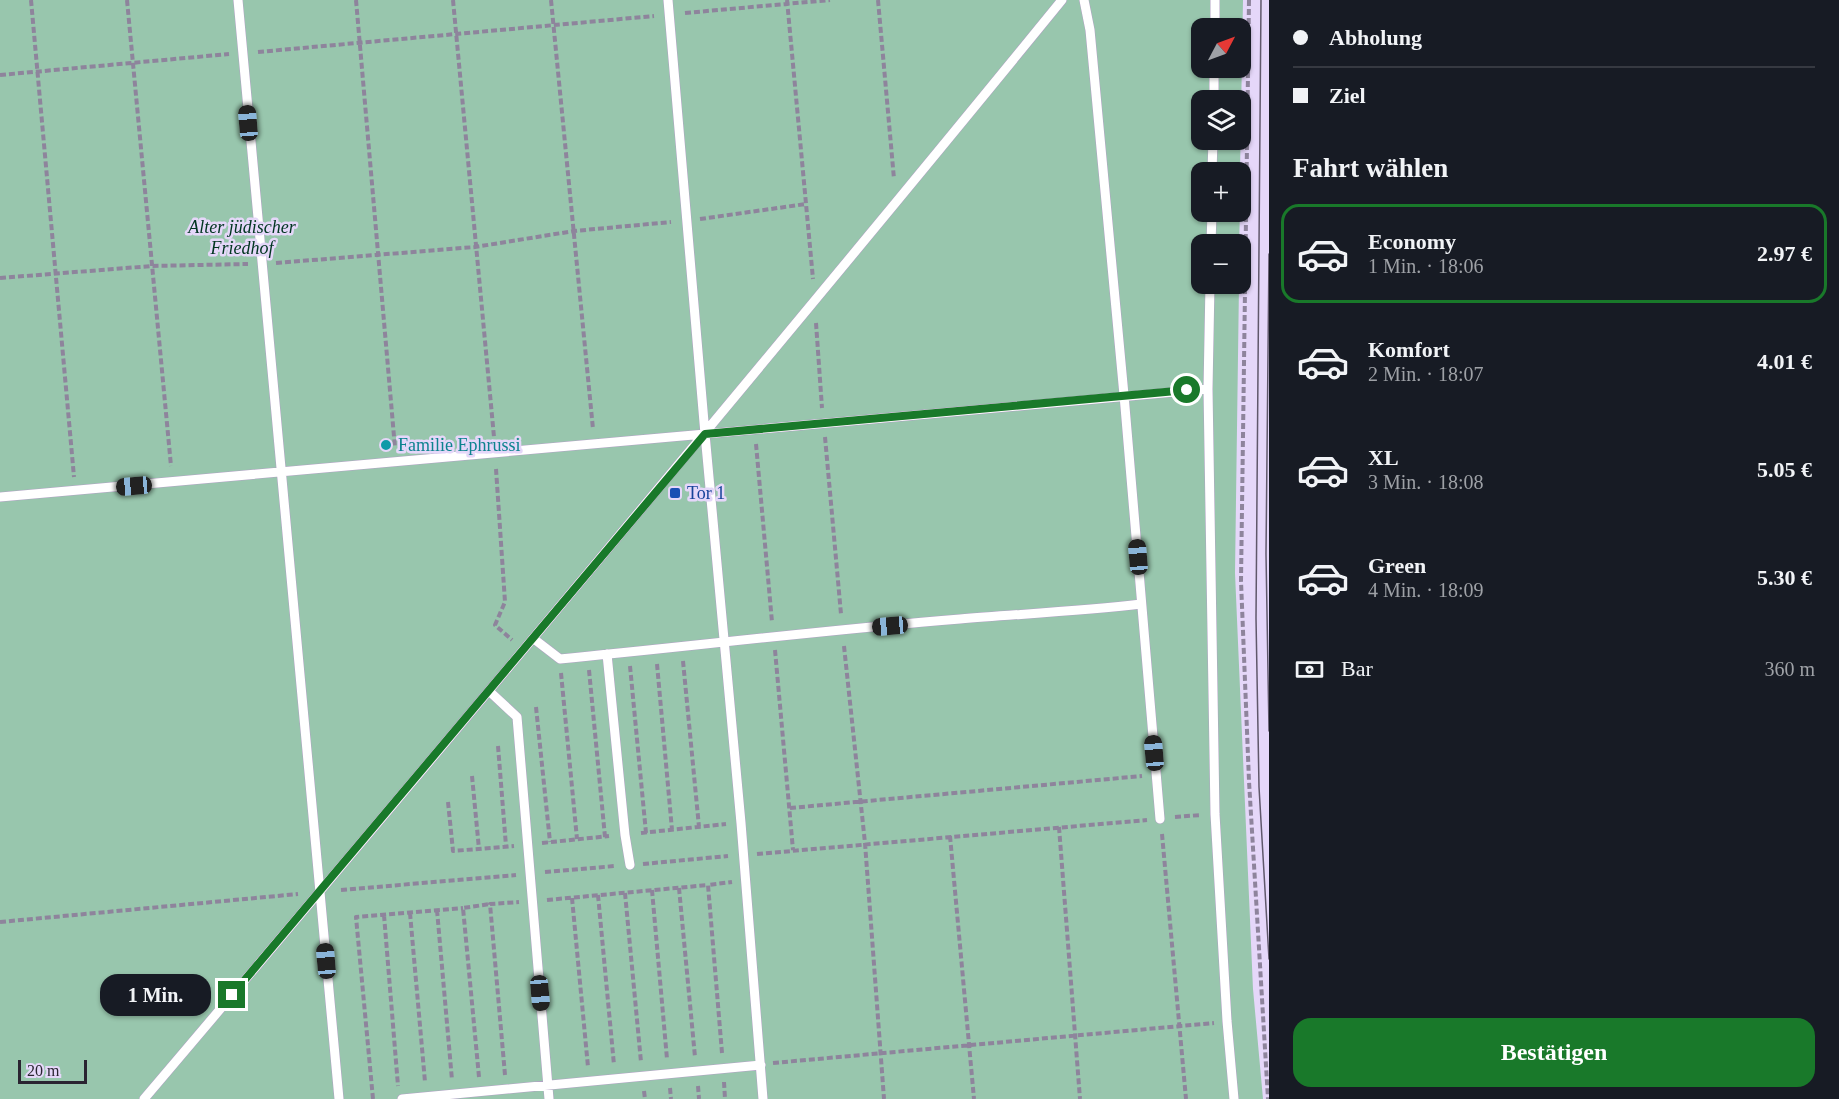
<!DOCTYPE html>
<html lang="de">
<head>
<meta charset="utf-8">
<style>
  :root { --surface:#171b24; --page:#242831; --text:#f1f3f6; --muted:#9ea1a6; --line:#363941; --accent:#19792a }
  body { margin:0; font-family:Georgia,serif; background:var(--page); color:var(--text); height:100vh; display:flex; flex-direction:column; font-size:22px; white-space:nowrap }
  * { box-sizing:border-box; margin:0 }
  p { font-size:20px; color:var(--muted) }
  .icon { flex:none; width:33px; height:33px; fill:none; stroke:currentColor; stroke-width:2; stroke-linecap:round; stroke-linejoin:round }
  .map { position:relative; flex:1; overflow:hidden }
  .sheet { display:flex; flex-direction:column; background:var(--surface); width:570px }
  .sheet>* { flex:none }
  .guide { display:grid; align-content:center; height:132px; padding:0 24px; background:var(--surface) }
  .needle { width:39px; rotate:49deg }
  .tools { position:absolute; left:1191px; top:18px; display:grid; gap:12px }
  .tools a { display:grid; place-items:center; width:60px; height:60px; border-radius:12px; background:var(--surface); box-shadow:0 2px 4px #0004; font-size:30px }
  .scale { position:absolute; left:18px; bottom:15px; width:69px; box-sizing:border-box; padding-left:6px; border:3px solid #2a2431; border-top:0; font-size:16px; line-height:21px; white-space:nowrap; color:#2a2431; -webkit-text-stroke:4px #e5d7f9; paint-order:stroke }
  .end { position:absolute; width:27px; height:27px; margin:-14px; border:8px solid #19792a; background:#fff; box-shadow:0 0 0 3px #fff }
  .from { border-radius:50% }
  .bubble { position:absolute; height:42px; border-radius:18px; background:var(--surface); box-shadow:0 2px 4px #0004; font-size:20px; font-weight:600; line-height:42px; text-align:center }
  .car { position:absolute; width:18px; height:36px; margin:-18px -9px; border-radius:8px; box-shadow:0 0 4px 2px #0007; background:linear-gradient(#222 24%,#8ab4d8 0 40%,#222 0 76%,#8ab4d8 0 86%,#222 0) }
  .guide b { display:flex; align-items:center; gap:21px; height:57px; font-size:22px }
  .guide b+b { border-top:2px solid var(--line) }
  .guide i { width:15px; height:15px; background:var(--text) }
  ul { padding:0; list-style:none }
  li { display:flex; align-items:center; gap:18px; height:99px; margin:0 12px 9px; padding:0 12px; border:3px solid transparent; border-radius:18px }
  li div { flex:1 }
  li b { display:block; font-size:22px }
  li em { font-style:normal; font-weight:600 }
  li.selected { border-color:var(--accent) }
  li>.icon { width:54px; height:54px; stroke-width:1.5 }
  h2 { padding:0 24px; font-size:27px; line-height:72px }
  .pay { display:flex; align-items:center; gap:15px; height:66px; padding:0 24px; font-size:22px }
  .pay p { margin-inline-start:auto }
  .cta { display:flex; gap:12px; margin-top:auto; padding:12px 24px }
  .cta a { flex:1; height:69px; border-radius:18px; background:var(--accent); color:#fff; font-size:24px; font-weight:600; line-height:69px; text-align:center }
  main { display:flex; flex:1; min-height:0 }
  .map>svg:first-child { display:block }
</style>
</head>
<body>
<main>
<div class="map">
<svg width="1269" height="1099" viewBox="0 0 1269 1099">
  <rect width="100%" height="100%" fill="#e5d7f9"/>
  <!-- green -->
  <path fill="#98c6ad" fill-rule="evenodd" d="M0 0H1243L1240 172H1202V212H1240L1239 244H1202V284H1239L1235 573 1253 989 1263 1099H0ZM1202 28H1240V68H1202ZM1202 100H1240V140H1202Z"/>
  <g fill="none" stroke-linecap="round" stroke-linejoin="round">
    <defs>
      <path id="lane" d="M238 0 339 1099
        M668 0 705 434 741 823 763 1099
        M1084 0 1090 30 1124 395 1160 819
        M1215 28V0
        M1214 100V68
        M1212 172 1213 140
        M1211 244 1212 212
        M1210 284 1208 389 1215 814 1227 1021 1234 1099
        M0 497 1208 389
        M534 639 560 659C693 646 826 630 960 619 1020 614 1081 611 1141 604
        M607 654 625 835 630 865
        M489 691 517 717 549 1099
        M144 1099C453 735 760 370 1062 0
        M402 1099 761 1065"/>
    </defs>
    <!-- lane casing -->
    <use href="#lane" stroke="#b0a2c3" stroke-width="10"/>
    <!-- path -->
    <path stroke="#8e849c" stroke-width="4" stroke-dasharray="6 3" stroke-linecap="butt" d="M31 0 74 477
      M127 0 171 466
      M356 0 395 448
      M453 0 494 437
      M551 0 593 429
      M787 0 813 279
      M878 0 894 179
      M1249 0 1241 581 1249 781 1268 1099
      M685 13 830 0
      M258 52 654 16
      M0 75 229 54
      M700 219 806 204
      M276 263 475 247 574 231 671 222
      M0 278 152 266 248 264
      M816 323 822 408
      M825 437 841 614
      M756 444 772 622
      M496 469 505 602 495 625 512 640
      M844 646 865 843 884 1099
      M775 650 793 850
      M683 661 699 827
      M657 664 672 830
      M630 666 646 833
      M589 670 605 837
      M561 673 577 839
      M536 707 550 842
      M498 746 506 846
      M472 776 479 849
      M448 802 453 851 514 846
      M790 808 1142 776
      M1175 817 1201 815
      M1059 827 1080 1099
      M641 833 726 824
      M1162 834 1186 1099
      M950 836 974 1099
      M542 843 609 836
      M757 854 1147 820
      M643 864 728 856
      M545 872 615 866
      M679 888 695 1057
      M341 890 516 875
      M652 890 667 1059
      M625 893 641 1062
      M598 895 614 1065
      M572 898 588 1067
      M547 900 708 885
      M437 910 452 1080
      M410 913 425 1082
      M384 915 398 1086
      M0 922 298 894
      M722 1053 708 885 732 882
      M773 1063 1214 1023
      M505 1075 490 904 519 902
      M479 1077 463 908 490 904
      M724 1082 725 1099
      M698 1086 699 1099
      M670 1088 671 1099
      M644 1091 645 1099
      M373 1099 356 917 463 908"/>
    <!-- lane -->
    <use href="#lane" stroke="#fff" stroke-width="9"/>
    <!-- tram -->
    <path stroke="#60586b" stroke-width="1.5" d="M1261 0 1256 618 1259 787 1269 959
      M1269 254 1266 554 1269 731"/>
  </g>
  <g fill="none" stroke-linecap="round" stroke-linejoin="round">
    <!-- route -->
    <path stroke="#19792a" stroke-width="8" d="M232 995 705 434 1187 390"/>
  </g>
  <!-- markers -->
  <circle fill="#0f9aa8" stroke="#e5d7f9" stroke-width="2" cx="386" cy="445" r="6"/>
  <rect fill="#1a4fb4" stroke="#e5d7f9" stroke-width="2" x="669" y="487" width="12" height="12" rx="3"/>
  <g text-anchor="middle" stroke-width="5" stroke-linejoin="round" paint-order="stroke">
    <!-- park labels -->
    <g font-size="18" font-style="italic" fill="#003520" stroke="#e5d7f9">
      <text x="242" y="233">Alter jüdischer<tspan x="242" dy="21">Friedhof</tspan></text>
    </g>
    <!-- culture labels -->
    <g font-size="18" fill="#0d838f" stroke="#e5d7f9" text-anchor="start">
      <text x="398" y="451">Familie Ephrussi</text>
    </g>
    <!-- transit labels -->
    <g font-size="18" fill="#164399" stroke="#e5d7f9" text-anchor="start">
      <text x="687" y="499">Tor 1</text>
    </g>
  </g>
</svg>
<div class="tools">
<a><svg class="needle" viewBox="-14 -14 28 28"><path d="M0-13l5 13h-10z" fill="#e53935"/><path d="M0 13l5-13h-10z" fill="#9ea1a6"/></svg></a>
<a><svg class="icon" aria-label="layers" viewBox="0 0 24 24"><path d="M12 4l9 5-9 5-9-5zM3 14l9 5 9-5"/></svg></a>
<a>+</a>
<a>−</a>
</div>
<div class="scale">20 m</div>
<i class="end from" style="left:1187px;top:390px"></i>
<i class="end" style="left:232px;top:995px"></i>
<div class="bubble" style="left:100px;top:974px;width:111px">1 Min.</div>
<i class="car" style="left:248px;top:123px;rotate:355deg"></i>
<i class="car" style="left:134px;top:486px;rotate:265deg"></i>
<i class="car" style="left:1138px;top:557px;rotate:355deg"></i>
<i class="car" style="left:890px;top:626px;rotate:265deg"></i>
<i class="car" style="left:1154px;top:753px;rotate:355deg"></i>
<i class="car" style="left:326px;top:961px;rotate:355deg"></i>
<i class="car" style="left:540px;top:993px;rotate:175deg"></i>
</div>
<section class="sheet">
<div class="guide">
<b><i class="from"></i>Abholung</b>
<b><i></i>Ziel</b>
</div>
<h2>Fahrt wählen</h2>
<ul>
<li class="selected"><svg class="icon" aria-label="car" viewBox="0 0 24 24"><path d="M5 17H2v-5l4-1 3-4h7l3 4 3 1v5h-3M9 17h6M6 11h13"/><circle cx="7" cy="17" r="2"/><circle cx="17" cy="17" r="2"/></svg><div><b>Economy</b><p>1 Min. · 18:06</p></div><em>2.97 €</em></li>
<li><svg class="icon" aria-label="car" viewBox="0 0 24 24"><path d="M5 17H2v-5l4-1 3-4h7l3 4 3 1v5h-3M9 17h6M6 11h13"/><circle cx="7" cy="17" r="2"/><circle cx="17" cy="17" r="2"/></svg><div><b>Komfort</b><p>2 Min. · 18:07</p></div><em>4.01 €</em></li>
<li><svg class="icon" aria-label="car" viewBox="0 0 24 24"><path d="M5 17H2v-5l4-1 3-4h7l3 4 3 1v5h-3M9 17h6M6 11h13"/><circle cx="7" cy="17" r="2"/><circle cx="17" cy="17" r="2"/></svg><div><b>XL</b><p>3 Min. · 18:08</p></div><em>5.05 €</em></li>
<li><svg class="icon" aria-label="car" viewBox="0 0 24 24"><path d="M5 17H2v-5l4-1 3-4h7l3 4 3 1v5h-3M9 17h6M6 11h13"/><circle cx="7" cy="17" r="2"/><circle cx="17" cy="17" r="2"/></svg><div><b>Green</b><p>4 Min. · 18:09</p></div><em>5.30 €</em></li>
</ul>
<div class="pay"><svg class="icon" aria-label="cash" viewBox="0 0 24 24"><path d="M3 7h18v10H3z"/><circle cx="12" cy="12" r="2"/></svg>Bar<p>360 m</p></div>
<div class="cta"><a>Bestätigen</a></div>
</section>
</main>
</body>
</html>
